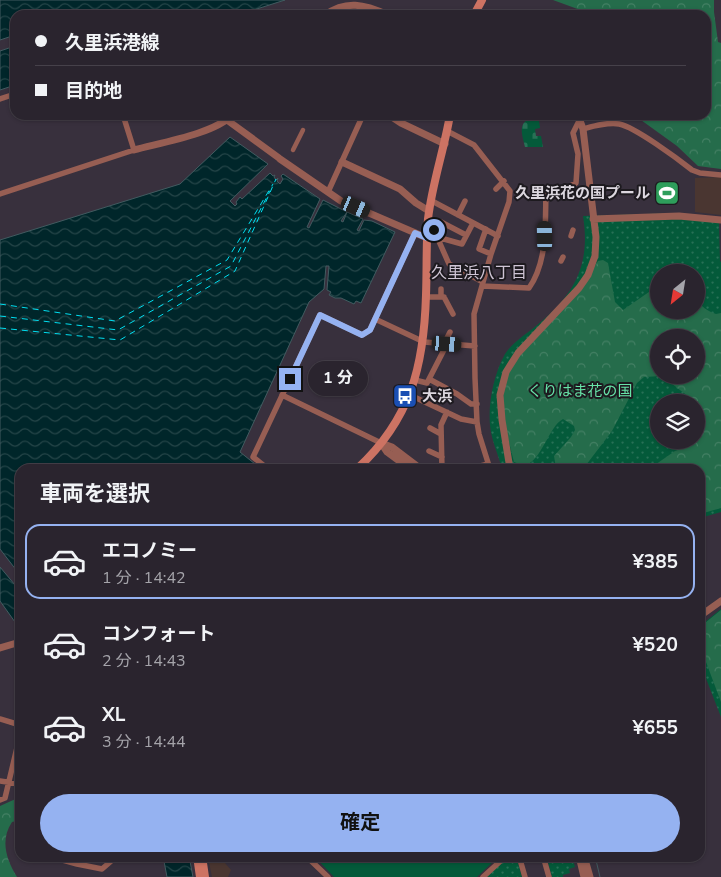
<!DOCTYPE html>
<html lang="ja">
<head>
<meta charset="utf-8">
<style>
  :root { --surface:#2a242e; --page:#322c36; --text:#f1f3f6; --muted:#a5a4aa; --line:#46414a; --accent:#95b2f1 }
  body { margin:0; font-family:"Nunito Sans","Noto Sans JP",sans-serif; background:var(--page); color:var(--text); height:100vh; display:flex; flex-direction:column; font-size:19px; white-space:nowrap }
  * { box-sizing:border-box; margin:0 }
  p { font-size:16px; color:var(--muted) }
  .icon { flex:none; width:28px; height:28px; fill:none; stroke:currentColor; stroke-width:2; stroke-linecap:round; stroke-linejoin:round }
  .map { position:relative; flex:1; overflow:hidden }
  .details { position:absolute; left:15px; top:464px; width:690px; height:398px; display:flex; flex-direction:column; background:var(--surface); border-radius:15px; box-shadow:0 1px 4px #0004,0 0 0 1px var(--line) }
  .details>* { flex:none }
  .hud { position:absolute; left:10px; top:10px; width:701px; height:110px; border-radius:15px; box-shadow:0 1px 4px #0004,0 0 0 1px var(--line); display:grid; align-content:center; height:110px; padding:0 25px; background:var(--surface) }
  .needle { width:32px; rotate:210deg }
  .controls { position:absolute; left:650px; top:264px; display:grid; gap:10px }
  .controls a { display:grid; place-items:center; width:55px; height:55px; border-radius:50%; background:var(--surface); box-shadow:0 1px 4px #0004,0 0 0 1px var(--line); font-size:25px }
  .end { position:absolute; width:22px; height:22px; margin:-11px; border:6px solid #95b2f1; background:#111; box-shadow:0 0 0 2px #111 }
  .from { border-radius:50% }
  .bubble { position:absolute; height:35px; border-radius:18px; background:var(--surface); box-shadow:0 1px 4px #0004,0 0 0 1px var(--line); font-size:16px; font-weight:700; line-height:35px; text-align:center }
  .car { position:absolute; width:15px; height:30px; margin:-15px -8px; border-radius:6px; box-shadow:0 0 4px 1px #0007; background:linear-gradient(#222 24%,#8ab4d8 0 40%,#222 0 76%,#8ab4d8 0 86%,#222 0) }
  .hud b { display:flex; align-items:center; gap:18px; height:48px; font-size:19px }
  .hud b+b { border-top:1px solid var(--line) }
  .hud i { width:12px; height:12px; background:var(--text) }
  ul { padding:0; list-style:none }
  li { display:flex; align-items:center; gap:15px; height:75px; margin:0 10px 8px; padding:0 15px; border:2px solid transparent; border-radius:15px }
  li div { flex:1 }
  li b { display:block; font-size:19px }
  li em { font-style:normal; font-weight:700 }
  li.active { border-color:var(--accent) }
  li>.icon { width:45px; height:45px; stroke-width:1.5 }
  h2 { padding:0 25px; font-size:22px; line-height:60px }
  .cta { display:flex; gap:10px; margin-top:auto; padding:10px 25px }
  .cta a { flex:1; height:58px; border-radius:30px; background:var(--accent); color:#111; font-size:20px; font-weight:700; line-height:58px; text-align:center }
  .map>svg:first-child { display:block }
</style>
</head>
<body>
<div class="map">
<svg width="721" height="877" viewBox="0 0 721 877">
  <defs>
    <pattern id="grass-dots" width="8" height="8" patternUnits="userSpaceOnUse" patternTransform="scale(1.25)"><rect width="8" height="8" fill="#045a3a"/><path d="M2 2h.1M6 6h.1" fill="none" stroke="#287156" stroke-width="1.8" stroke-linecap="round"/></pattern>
    <pattern id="forest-crowns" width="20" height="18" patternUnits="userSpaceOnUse" patternTransform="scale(1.25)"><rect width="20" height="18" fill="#256c4b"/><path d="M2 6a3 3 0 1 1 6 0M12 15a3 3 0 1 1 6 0" fill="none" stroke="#448064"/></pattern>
    <pattern id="cemetery-stones" width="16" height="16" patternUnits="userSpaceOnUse" patternTransform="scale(1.25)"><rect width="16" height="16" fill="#045a3a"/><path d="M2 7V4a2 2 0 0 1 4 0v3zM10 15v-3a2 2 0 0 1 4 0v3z" fill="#287156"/></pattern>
    <pattern id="water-waves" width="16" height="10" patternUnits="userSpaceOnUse" patternTransform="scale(1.25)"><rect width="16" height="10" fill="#00262a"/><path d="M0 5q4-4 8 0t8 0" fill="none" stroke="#254548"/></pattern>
  </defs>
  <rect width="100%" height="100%" fill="#38303d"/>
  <!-- commercial -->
  <path fill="#4a3631" d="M721 177V215L695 212V178Z
    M210 856H219L231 870 228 877H212L208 857Z"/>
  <!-- grass -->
  <path fill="url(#grass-dots)" fill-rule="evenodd" d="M678 213 719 222 720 261 721 262V512L700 518V469H512L501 465C497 452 491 438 490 425 488 402 494 374 505 354 512 343 526 334 536 326 574 295 591 266 583 216ZM659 272H696V310H659ZM659 338H696V375H659ZM659 402H696V440H659Z
    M721 609V717L700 663V626Z
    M508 856H516L522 877H487Z
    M563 856H572L575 867 569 869 570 873 563 875V877H552L548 862Z"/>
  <!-- forest -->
  <path fill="url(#forest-crowns)" fill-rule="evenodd" d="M553 0H714V12L718 42 721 43V169L698 166 677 146 634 115H706V15H594Z
    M603 260 608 263 615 302 623 310 659 285V310H696V299C702 307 707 311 716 314L721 313V508L700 514V469H649L675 451 692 445 698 438 700 427 696 402H693L689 397 662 376 644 377 637 383 612 431 583 469 556 468 554 456 571 437 575 430 574 426 563 419C549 426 541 462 525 465 522 465 517 463 514 462 509 441 502 419 503 398 504 353 553 321 580 290 587 282 592 270 598 261ZM659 338H696V375H659Z
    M721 610V702L703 654 700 627Z
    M20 797V820L12 822C0 840 6 859 17 877H0V806Z"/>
  <!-- cemetery -->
  <path fill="url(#cemetery-stones)" d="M527 120 539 121 540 128 535 129 536 136H541L543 147H525C523 137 518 126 527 120Z"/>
  <!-- pitch -->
  <path fill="#045a3a" d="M314 856H499L477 877H334Z"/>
  <!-- water -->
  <path fill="url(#water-waves)" stroke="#425b60" d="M0 0H285L238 15H15V35L0 40Z
    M15 46V85L0 90V51Z
    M230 137 268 164 230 201 235 206 237 204 236 202 240 197 242 199 270 173 273 176 275 175 274 177 276 180 278 178 277 181 280 184 283 179 281 176 283 174 320 199 307 227 309 228 323 200 347 212 341 221 343 222 347 212 363 219 357 230 359 231 364 220 372 221 395 232 361 303 356 301 354 304 341 298H335L329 295 331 292 327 290 329 266H326L324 289 309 302 240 452 255 464 252 469H20V575L0 549V240L180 184Z
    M0 567 20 591V629L0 601Z
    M163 856H189L193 877H167Z"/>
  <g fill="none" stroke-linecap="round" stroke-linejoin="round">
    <!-- stream -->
    <path stroke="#425b60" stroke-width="1" d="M595 856 600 877"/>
    <!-- ferry -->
    <path stroke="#00dff1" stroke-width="1" stroke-dasharray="6 5" stroke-linecap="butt" d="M0 304 115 321 227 260 273 184
      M0 316 118 330 231 266 270 191
      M0 328 120 340 235 271 276 179"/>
    <!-- pedestrian -->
    <path stroke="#975e53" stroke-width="4.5" d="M293 150 303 130"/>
    <!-- minor -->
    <path stroke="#975e53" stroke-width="5.5" d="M0 99 15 94
      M583 129C594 126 607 122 619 124 635 127 678 159 692 170L700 173 721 175
      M447 131 474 145 510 191 509 202 491 254 474 314 475 378 477 422 479 434 490 469
      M496 189 504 181
      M549 191 564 189 576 183 578 154 573 133 580 119
      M328 192 363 115
      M0 194 134 150 123 115
      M432 201 498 236
      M458 215 465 201
      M436 224 440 225 441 222 466 235
      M486 229 479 249 491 254
      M428 230H434L449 264 483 282
      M415 233 375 319 424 342 475 346
      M571 236 573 230
      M439 240 444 239 462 244 473 223
      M561 261 563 257
      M482 286 529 288C548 261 545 223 546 191
      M441 289V297H444L453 314
      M426 297H444
      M444 344 450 332
      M429 379 457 394 471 404H477
      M415 380 427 383 447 344
      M282 395 381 443
      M410 395 461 419 477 422
      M430 428 441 434
      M429 451 442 457
      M268 469 253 457 320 315 362 335 370 330 375 319
      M396 469 401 462
      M442 469 441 425 447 412
      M469 469 488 464
      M0 719 20 725
      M0 781 20 784
      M0 800 5 798 20 735
      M60 856 59 859 77 864 79 856
      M306 856 328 877
      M519 856 525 877
      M543 856 549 877
      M77 864 102 869 117 856
      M483 877 506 856"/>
    <!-- tertiary -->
    <path stroke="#975e53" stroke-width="7" d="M325 15C346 0 364 4 388 15
      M389 115 401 123 445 144
      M227 120 279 158
      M134 150C159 143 214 134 232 115
      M280 159 341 201 427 238
      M342 162 400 189 416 203 429 211
      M593 219 679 216 721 220
      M381 443 392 447 421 469
      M381 443 387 452 410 469
      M510 469 502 420 500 395 506 372 518 353 579 288 588 275 595 256 596 237 583 129 578 115
      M700 616 721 601
      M0 648 20 642
      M579 856 584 877
      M584 856 590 877"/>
    <!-- secondary -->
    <path stroke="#cd7363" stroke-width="8" d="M474 15 482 0
      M357 469C411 419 424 366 426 295 427 270 426 244 428 219 432 184 444 150 450 115
      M197 856 200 877
      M202 856 205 877"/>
  </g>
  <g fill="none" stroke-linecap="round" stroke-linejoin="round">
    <!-- route -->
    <path stroke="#95b2f1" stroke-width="6" d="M290 379 320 315 362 335 370 330 415 233 427 238 428 230H434"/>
  </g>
  <!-- icons -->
  <defs>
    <symbol id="stadium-square" viewBox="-11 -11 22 22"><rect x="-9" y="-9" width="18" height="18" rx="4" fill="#2e9e5b" stroke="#1d1a1f"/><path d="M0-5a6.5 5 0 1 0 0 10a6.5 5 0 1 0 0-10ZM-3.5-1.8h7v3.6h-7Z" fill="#fff"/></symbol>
    <symbol id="bus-square" viewBox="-11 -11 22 22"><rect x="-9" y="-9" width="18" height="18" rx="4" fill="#1a4fb4" stroke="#1d1a1f"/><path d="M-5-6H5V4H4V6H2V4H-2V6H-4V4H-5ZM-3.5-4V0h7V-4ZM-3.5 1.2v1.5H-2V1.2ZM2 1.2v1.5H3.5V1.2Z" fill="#fff"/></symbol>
  </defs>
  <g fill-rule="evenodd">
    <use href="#stadium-square" x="653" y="179" width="28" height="28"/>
    <use href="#bus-square" x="391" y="382" width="28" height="28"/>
  </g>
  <g text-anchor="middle" stroke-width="4" stroke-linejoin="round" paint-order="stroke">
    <!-- poi labels -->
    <g font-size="15" font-weight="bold" fill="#dcd7df" stroke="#1d1a1f" text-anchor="end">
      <text x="650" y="198">久里浜花の国プール</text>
      <text x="422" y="401" text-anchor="start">大浜</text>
    </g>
    <!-- park labels -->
    <g font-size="15" fill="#67e3a8" stroke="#1d1a1f">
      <text x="580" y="396">くりはま花の国</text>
    </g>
    <!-- neighbourhood labels -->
    <g font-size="16" fill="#cec4d4" stroke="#1d1a1f">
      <text x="479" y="278">久里浜八丁目</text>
    </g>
  </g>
</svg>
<div class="controls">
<a><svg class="needle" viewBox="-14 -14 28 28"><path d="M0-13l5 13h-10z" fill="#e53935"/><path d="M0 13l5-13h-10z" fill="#a5a4aa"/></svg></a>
<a><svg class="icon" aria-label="locate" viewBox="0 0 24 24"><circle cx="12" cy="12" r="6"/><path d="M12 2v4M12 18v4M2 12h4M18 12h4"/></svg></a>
<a><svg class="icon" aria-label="layers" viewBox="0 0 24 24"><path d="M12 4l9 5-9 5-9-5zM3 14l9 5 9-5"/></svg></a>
</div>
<i class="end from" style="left:434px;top:230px"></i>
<i class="end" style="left:290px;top:379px"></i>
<div class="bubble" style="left:308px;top:361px;width:60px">1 分</div>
<i class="car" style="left:356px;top:207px;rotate:113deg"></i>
<i class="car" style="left:545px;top:236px;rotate:359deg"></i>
<i class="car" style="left:447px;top:344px;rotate:94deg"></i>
<div class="hud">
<b><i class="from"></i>久里浜港線</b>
<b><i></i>目的地</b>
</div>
<section class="details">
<h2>車両を選択</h2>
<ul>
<li class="active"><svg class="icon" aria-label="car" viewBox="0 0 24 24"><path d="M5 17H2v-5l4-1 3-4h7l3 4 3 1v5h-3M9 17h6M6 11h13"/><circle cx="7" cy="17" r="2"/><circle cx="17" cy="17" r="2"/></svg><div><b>エコノミー</b><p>1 分 · 14:42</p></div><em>¥385</em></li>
<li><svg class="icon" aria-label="car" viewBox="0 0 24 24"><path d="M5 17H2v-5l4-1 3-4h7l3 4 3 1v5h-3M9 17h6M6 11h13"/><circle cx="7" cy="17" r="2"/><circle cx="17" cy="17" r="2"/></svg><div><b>コンフォート</b><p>2 分 · 14:43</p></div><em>¥520</em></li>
<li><svg class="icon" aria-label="car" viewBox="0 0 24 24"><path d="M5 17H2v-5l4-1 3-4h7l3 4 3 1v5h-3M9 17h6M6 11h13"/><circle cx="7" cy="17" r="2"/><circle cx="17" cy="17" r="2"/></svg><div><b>XL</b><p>3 分 · 14:44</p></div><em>¥655</em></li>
</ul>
<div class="cta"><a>確定</a></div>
</section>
</div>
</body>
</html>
